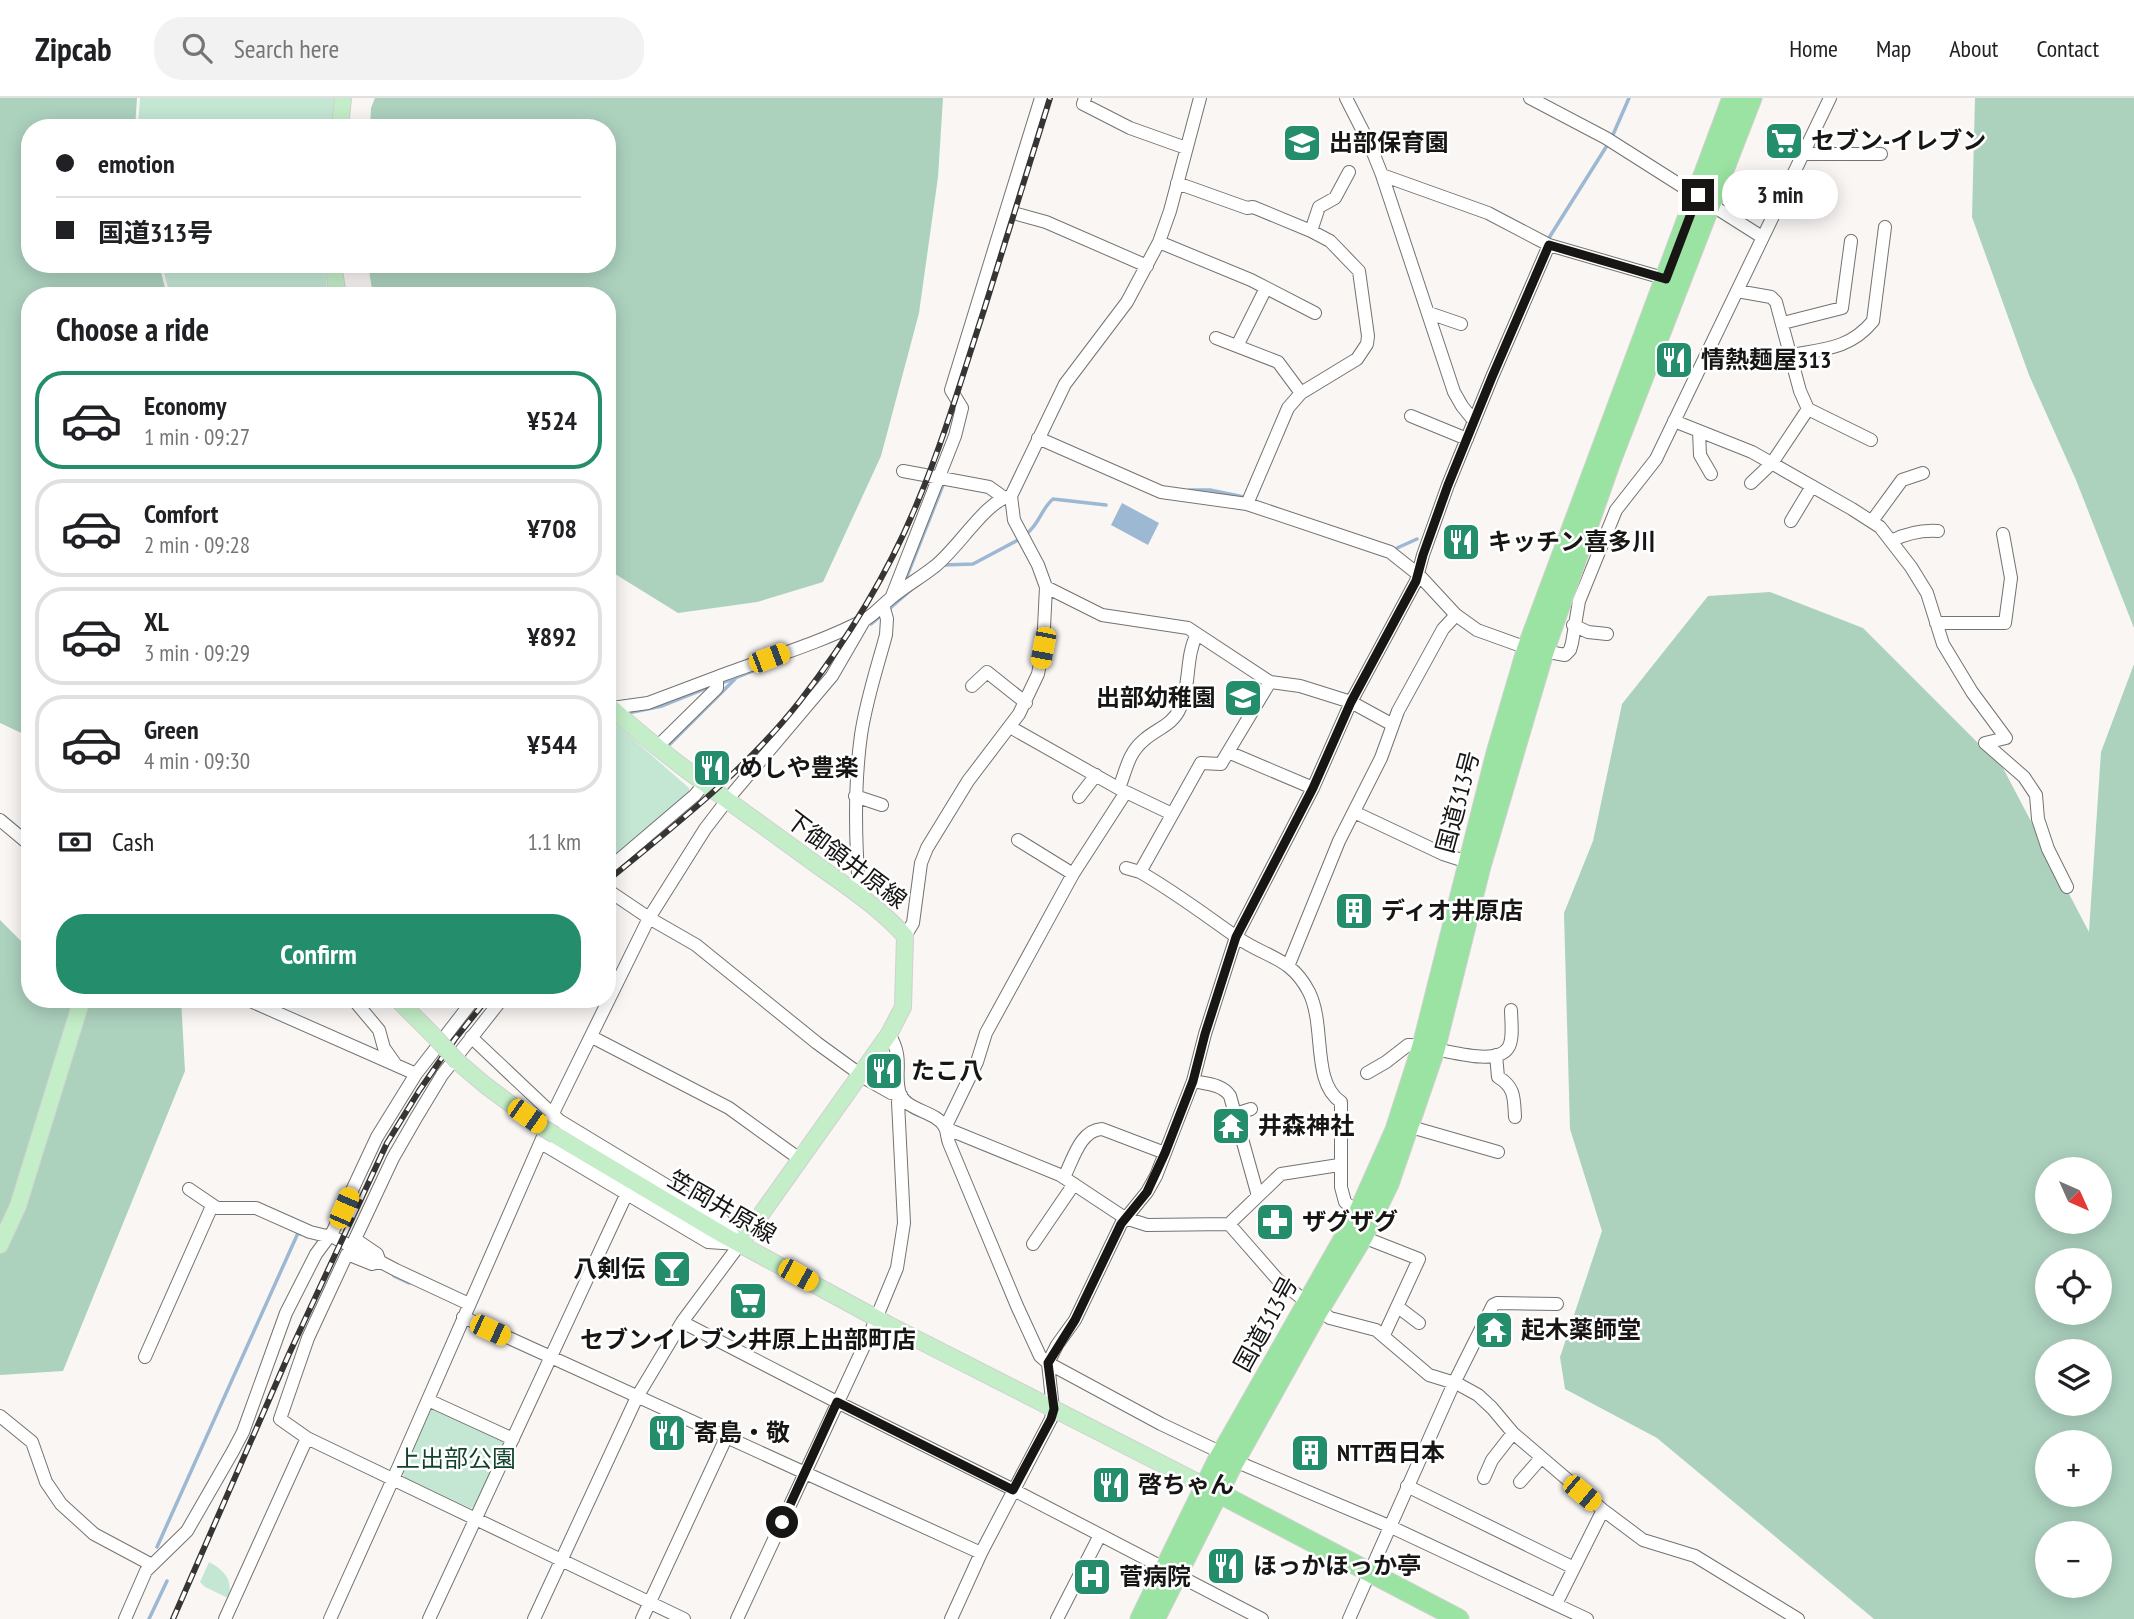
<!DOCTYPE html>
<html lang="en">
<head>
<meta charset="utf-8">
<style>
  :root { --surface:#fff; --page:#f2f2f2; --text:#202124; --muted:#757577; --line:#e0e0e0; --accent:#248e6c }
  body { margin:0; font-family:"PT Sans Narrow","Noto Sans JP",sans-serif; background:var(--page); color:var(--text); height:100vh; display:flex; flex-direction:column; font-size:26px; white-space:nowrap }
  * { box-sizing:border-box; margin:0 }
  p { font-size:23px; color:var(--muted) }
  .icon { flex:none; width:38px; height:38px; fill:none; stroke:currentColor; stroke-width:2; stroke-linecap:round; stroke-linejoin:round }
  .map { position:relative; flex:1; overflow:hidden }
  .drawer { position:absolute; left:21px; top:189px; width:595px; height:721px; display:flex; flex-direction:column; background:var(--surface); border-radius:28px; box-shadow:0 4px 18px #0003 }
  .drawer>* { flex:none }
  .top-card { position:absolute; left:21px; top:21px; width:595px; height:154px; border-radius:28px; box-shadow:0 4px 18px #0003; display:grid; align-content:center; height:154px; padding:0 35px; background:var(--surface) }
  .needle { width:46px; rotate:135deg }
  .buttons { position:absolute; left:2035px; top:1059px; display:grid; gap:14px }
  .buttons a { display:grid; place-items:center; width:77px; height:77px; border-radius:50%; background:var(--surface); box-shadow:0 4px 18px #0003; font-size:35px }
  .end { position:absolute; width:32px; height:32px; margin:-16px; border:9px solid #171615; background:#fff; box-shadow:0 0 0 4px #fff }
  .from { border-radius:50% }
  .bubble { position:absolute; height:49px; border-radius:24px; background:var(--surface); box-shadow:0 4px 18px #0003; font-size:23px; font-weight:700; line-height:49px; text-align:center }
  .car { position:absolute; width:21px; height:42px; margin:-21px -10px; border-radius:9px; box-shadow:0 0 5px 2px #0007; background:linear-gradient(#f5c518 24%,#345 0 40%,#f5c518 0 76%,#345 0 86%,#f5c518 0) }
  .top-card b { display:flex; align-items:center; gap:24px; height:66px; font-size:26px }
  .top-card b+b { border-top:2px solid var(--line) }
  .top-card i { width:18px; height:18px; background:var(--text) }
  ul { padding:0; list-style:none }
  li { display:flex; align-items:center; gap:21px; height:98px; margin:0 14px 10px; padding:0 21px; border:4px solid var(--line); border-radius:28px }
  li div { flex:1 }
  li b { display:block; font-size:26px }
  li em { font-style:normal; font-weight:700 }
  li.selected { border-color:var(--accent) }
  li>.icon { width:63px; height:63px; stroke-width:1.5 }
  h2 { padding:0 35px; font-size:32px; line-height:84px }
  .pay { display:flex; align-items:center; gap:18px; height:77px; padding:0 35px; font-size:26px }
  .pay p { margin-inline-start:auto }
  .action { display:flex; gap:14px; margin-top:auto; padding:14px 35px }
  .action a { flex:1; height:80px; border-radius:28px; background:var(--accent); color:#fff; font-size:28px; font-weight:700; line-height:80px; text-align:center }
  header { display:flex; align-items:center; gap:42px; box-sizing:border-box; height:98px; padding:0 35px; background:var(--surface); border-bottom:2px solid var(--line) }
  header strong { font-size:33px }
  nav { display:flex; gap:38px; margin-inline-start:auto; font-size:24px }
  .search { width:490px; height:63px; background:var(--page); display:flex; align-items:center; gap:18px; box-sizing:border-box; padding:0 24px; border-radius:28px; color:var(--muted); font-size:26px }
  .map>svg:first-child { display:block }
</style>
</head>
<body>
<header>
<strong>Zipcab</strong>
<div class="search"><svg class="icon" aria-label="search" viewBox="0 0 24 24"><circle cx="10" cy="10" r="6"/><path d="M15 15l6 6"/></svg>Search here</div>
<nav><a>Home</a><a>Map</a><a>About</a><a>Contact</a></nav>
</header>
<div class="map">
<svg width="2134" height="1521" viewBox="0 0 2134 1521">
  <rect width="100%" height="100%" fill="#f9f6f4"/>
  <!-- green -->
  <path fill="#c4e7d4" d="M140 0H336L333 30H138Z
    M162 166H324L328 198H170Z
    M607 618 689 690V695L664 719H659L607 763Z
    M435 1308 504 1340 506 1345 477 1409 470 1410 404 1379 403 1374 431 1310Z
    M209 1464C224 1472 234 1482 228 1500L205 1489 200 1484Z"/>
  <!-- forest -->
  <path fill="#acd2be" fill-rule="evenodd" d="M0 0H137L135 30H30V166H159L167 198H30V639L0 625Z
    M375 0H943L938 79 919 215 881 358 823 484 757 504 678 515 607 471V198H373L368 166H607V30H370L371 10Z
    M1975 0H2134V530L2076 382 2029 277 1972 119Z
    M1770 494 1863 530 2003 670 2089 834 2101 654 2134 566V1521H1874L1657 1340 1565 1291 1560 1259 1602 1133 1570 1031 1564 815 1593 743 1622 606 1708 498ZM2048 1071H2100V1124H2048ZM2048 1162H2100V1214H2048ZM2048 1253H2100V1306H2048ZM2048 1344H2100V1396H2048ZM2048 1435H2100V1488H2048Z
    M0 822 30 852V901H181L185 973 63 1273 0 1277Z"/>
  <!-- water -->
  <path fill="#9cb8d3" d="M1122 405 1159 425 1148 447 1111 427Z"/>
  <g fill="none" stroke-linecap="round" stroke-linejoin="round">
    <!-- stream -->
    <path stroke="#9cb8d3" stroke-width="3.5" d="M1612 39 1629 0
      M1547 143 1608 46
      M1189 392H1210L1244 399
      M1026 436C1039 427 1041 411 1053 401L1106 407
      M1397 450 1417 441
      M943 467 973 466 1020 441
      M905 483 943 387
      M889 511 912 491
      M871 526 883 516
      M719 586 755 572
      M628 615 662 608 712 588
      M670 646 735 581
      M394 1178 409 1185
      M157 1449 298 1135 300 1136
      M149 1521 167 1483"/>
    <defs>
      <path id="minor" d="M1041 0 1006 113 1046 124 1147 168
        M1085 0 1083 6 1130 30 1186 50
        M1346 0 1370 47 1382 77 1454 294 1462 308 1474 323
        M1530 0 1606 40 1762 139
        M1804 56H1881
        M1382 77 1488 115 1549 147 1670 182
        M1177 85 1247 110 1253 109 1311 133 1330 143 1359 173 1368 238 1367 246 1357 261 1301 295 1288 310 1247 406
        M1311 133 1319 109 1335 100 1349 74
        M1159 144 1251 182 1315 215
        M1737 193 1771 199 1776 204 1800 293 1808 311 1772 365 1751 385
        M1429 215 1461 226
        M1783 225 1842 210 1851 143
        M1216 240 1278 264 1301 295
        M1237 248 1266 190
        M1791 257C1824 251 1850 251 1873 223L1885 129
        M1808 311 1871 342
        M1411 318 1467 341
        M1674 323 1752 354 1852 411 1880 429 1911 469 1927 495 1943 546 1972 594 2006 640 1985 645 2024 679 2036 697 2038 721 2048 751 2067 789
        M1699 333 1700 357 1711 376
        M1038 340 1161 394 1247 406 1390 454 1419 477 1456 517 1477 532 1527 550 1565 557 1570 552 1572 545 1579 503 1616 412 1656 361 1830 0
        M903 373 989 389 1003 399
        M1791 423 1812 388
        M1872 423 1902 382 1923 375
        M1891 443C1907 435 1921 432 1938 433
        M1046 489 1102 517 1188 530 1270 584 1300 588 1351 604 1393 627
        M892 498 955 338 962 310 951 292 1006 113
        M1936 525H2005L2011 480 2003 436
        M1573 527 1588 534 1607 536
        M972 588 987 574 1026 605
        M612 610 648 605 717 579
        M1010 629 1125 694
        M657 649 717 590V579C765 561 821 545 866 521 876 515 882 507 891 500 904 489 920 480 934 469 957 452 987 401 1011 398
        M1228 654 1270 584
        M1119 690C1126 673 1128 655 1144 642 1156 631 1173 627 1180 610 1191 586 1185 559 1197 536
        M1313 690 1228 654 1221 666 1201 665 1140 774C1175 794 1205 817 1238 840 1267 860 1291 859 1309 894 1326 928 1311 984 1341 1004V1089L1345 1104 1358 1115
        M855 698 882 707
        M1079 699 1096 677
        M1354 714 1443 756 1474 766
        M1172 716 1126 694 1073 776 986 935 977 964 945 1030 1060 1077 1125 1120 1147 1127 1229 1126 1278 1182 1299 1198 1330 1220 1376 1232 1429 1277 1458 1286 1478 1297 1492 1310 1513 1335 1603 1412 1643 1442 1695 1458 1798 1521
        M0 722 30 747
        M1018 742 1073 776
        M1126 770 1140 774
        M607 772 695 697 704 686
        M857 796 859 790C855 738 854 688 861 637 866 603 877 570 886 537L887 521 883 507
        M607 797 612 795 649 820 696 847 817 945 868 982 891 995 901 997 898 1004 904 1125 897 1170 871 1233 737 1521
        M905 838 913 825 921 765 927 750 968 683 1019 616 1038 576 1043 550 1046 489 1038 467 1014 422 1011 398 1065 286 1127 204 1159 144 1170 113 1200 0
        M1289 866 1339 743 1381 660 1398 613 1443 531 1456 517
        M246 901 416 976
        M353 901 379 932 384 950 396 967
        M502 901 442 977 416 1020 393 1060 355 1141 377 1156 380 1164 372 1166 347 1156 308 1240 280 1321 307 1340 684 1521
        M889 936C905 962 893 975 900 996 907 1013 936 1013 945 1029 947 1033 947 1040 949 1045L1017 1208 1040 1258 1048 1265 1053 1311 1051 1321 981 1455 951 1521
        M471 939 560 1023 722 1121 738 1143
        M592 939 729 1010 801 1062
        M1496 957 1498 979C1515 989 1514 1000 1515 1019
        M1367 975 1386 964 1408 947C1428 945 1494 972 1508 950 1514 942 1511 922 1511 912
        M1193 983C1207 986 1222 986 1230 998L1258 1098
        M1235 1016 1251 1011
        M1411 1029 1498 1054
        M541 1045 708 1144 737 1146
        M1064 1079C1073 1062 1080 1032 1102 1031L1165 1055
        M189 1091 217 1110H256L310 1134 335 1140 396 1172 469 1206
        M1229 1126 1281 1076 1339 1067
        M1363 1139 1419 1161 1384 1237
        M1033 1146 1074 1086
        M1398 1209 1419 1225
        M463 1219 981 1455
        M682 1224 837 1304 1008 1389 1262 1521
        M145 1259 212 1108
        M428 1302 513 1341
        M0 1318 32 1344 46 1384 61 1406 94 1436 152 1467
        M1222 1355 1161 1326 1048 1265 1057 1247 1075 1222 1121 1126 1147 1094 1156 1078 1193 983 1205 936 1236 839 1313 690 1351 604 1416 483 1423 457 1448 387 1492 279 1549 147
        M1235 1363 1389 1428 1587 1521
        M1484 1380 1492 1362 1513 1335
        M1520 1384 1541 1360
        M1407 1388 1574 1470
        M1556 1506 1603 1412
        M125 1521 146 1473 187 1433 233 1353 243 1334 286 1215 316 1156 333 1133 377 1039 416 976 474 901
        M225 1521 307 1340
        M330 1521 398 1370 556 1009 649 820 705 731 728 701 832 578 865 521
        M429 1521 627 1095
        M534 1521 637 1299 682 1224 740 1146
        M642 1521 726 1340
        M1057 1521 1100 1437
        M1349 1521 1454 1285 1493 1207 1497 1205 1557 1206"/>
      <path id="major" d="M340 30 343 0
        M333 166 338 198
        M607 606C670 664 741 711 810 762 842 785 878 808 905 838L903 909 889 936 740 1146
        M397 901 433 937
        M458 964 485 987 540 1028
        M555 1037 725 1138 889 1227 1205 1388
        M0 1147 18 1108 82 901"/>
      <path id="highway" d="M1209 1390 1459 1521
        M1140 1521 1216 1365 1358 1115 1395 1032 1422 948 1496 655 1527 550 1732 0
        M1155 1521 1230 1372 1319 1212 1363 1139 1389 1086 1435 952 1481 768 1544 554 1611 363 1752 0"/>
    </defs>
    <!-- minor casing -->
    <use href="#minor" stroke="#747370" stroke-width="14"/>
    <!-- major casing -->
    <use href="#major" stroke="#d1d0d0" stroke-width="18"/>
    <!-- highway casing -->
    <use href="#highway" stroke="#d1d0d0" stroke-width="21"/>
    <!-- minor -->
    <use href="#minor" stroke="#fff" stroke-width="12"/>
    <!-- major -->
    <use href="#major" stroke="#c3eec7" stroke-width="16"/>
    <!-- highway -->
    <use href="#highway" stroke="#9be3a2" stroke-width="19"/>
    <defs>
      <path id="rail" d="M607 783C675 727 746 672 800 603 848 541 889 474 918 403 944 341 963 276 984 212 1006 142 1028 71 1050 0
        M173 1521 289 1256 387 1045 419 993 455 941 487 901"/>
    </defs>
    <!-- rail casing -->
    <use href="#rail" stroke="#363534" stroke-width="6"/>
    <!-- rail -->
    <use href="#rail" stroke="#fff" stroke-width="3.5" stroke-dasharray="10" stroke-linecap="butt"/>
    <defs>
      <path id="major-bridge" d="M433 937 458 964
        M540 1028 555 1037"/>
    </defs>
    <!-- major-bridge casing -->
    <use href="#major-bridge" stroke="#d1d0d0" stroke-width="18" stroke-linecap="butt"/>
    <!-- major-bridge -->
    <use href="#major-bridge" stroke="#c3eec7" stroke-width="16"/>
  </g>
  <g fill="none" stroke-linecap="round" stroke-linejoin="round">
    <!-- route -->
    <path stroke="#171615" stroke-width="9" d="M782 1424 837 1304 1013 1392 1051 1321 1054 1311 1048 1265 1075 1222 1121 1126 1147 1094 1165 1055 1193 983 1205 936 1236 839 1313 690 1351 604 1416 483 1423 457 1448 387 1492 279 1549 147 1666 181 1698 97"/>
  </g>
  <!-- icons -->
  <defs>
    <symbol id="supermarket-square" viewBox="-11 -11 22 22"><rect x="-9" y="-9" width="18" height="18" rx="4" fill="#248e6c" stroke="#fff"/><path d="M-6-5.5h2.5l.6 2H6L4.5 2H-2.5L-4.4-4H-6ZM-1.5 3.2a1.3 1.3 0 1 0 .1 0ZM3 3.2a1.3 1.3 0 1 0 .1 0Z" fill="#fff"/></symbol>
    <symbol id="school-square" viewBox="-11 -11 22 22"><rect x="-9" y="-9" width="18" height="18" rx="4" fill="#248e6c" stroke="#fff"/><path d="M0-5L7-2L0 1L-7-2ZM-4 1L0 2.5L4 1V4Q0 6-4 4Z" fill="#fff"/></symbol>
    <symbol id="restaurant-square" viewBox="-11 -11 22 22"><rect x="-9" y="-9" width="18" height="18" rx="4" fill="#248e6c" stroke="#fff"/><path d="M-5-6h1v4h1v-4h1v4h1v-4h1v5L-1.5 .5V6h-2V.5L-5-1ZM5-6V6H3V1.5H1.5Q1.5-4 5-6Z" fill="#fff"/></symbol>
    <symbol id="building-square" viewBox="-11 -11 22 22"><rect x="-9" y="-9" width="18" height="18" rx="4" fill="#248e6c" stroke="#fff"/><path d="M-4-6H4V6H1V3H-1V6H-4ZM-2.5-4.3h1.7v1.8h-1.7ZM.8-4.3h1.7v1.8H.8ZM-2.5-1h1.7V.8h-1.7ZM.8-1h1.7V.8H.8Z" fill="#fff"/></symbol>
    <symbol id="temple-square" viewBox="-11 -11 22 22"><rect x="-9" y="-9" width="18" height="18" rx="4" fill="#248e6c" stroke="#fff"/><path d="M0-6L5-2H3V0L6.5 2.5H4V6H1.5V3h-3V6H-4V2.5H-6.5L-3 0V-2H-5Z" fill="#fff"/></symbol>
    <symbol id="pharmacy-square" viewBox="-11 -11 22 22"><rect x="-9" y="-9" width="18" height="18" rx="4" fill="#248e6c" stroke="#fff"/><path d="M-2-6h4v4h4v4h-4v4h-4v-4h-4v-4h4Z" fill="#fff"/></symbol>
    <symbol id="bar-square" viewBox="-11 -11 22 22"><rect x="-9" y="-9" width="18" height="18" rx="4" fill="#248e6c" stroke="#fff"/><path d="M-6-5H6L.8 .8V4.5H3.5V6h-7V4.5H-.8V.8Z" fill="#fff"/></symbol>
    <symbol id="hospital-square" viewBox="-11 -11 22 22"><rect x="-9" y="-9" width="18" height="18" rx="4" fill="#248e6c" stroke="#fff"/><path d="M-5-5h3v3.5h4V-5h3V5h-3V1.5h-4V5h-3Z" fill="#fff"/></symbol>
  </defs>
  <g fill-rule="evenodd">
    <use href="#supermarket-square" x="1762" y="21" width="44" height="44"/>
    <use href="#school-square" x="1280" y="23" width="44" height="44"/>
    <use href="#restaurant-square" x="1652" y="240" width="44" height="44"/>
    <use href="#restaurant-square" x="1439" y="422" width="44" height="44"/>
    <use href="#school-square" x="1221" y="578" width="44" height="44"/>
    <use href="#restaurant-square" x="690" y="648" width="44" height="44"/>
    <use href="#building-square" x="1332" y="791" width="44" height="44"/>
    <use href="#restaurant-square" x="862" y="951" width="44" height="44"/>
    <use href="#temple-square" x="1209" y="1006" width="44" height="44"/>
    <use href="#pharmacy-square" x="1253" y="1102" width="44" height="44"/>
    <use href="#bar-square" x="650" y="1149" width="44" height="44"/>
    <use href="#supermarket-square" x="726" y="1181" width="44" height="44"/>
    <use href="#temple-square" x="1472" y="1210" width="44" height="44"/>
    <use href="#restaurant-square" x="645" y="1313" width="44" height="44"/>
    <use href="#building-square" x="1288" y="1333" width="44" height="44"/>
    <use href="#restaurant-square" x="1089" y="1365" width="44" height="44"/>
    <use href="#restaurant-square" x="1204" y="1446" width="44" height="44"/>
    <use href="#hospital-square" x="1070" y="1457" width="44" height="44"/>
  </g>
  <g text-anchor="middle" stroke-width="5" stroke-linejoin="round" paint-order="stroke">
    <!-- poi labels -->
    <g font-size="24" font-weight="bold" fill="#171615" stroke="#fff" text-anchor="start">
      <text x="1811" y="51">セブン-イレブン</text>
      <text x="1329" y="53">出部保育園</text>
      <text x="1701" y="270">情熱麺屋313</text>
      <text x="1488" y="452">キッチン喜多川</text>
      <text x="1216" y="608" text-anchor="end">出部幼稚園</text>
      <text x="739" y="678">めしや豊楽</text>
      <text x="1381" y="821">ディオ井原店</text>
      <text x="911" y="981">たこ八</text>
      <text x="1258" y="1036">井森神社</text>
      <text x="1302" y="1132">ザグザグ</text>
      <text x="645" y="1179" text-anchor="end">八剣伝</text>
      <text x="1521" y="1240">起木薬師堂</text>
      <text x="748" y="1250" text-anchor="middle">セブンイレブン井原上出部町店</text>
      <text x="694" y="1343">寄島・敬</text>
      <text x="1337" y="1363">NTT西日本</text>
      <text x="1138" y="1395">啓ちゃん</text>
      <text x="1253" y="1476">ほっかほっか亭</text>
      <text x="1119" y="1487">菅病院</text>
    </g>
    <!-- street labels -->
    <g font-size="24" fill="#171615" stroke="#fff">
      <text transform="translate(1458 704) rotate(-75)" y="8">国道313号</text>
      <text transform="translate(846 762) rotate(37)" y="8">下御領井原線</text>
      <text transform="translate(722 1109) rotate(30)" y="8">笠岡井原線</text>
      <text transform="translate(1266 1226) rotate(-61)" y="8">国道313号</text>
    </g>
    <!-- park labels -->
    <g font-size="24" fill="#12432f" stroke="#fff">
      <text x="456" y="1369">上出部公園</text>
    </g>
  </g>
</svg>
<div class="buttons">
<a><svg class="needle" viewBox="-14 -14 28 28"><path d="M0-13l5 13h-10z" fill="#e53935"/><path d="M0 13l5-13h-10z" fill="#757577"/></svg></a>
<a><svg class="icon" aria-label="locate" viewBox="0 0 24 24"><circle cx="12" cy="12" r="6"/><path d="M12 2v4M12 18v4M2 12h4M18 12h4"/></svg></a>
<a><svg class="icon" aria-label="layers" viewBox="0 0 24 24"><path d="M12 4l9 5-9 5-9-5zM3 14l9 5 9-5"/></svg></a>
<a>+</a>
<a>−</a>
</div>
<i class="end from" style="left:782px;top:1424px"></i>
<i class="end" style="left:1698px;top:97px"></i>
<div class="bubble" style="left:1722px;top:72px;width:116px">3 min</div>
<i class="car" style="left:1043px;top:550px;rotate:191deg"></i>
<i class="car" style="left:769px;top:560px;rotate:69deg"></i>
<i class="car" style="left:527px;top:1018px;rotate:125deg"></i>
<i class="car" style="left:344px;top:1110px;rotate:23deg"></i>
<i class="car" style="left:798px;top:1177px;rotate:119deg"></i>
<i class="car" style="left:490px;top:1232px;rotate:115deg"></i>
<i class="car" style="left:1582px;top:1395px;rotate:130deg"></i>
<div class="top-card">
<b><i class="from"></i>emotion</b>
<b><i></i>国道313号</b>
</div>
<section class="drawer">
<h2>Choose a ride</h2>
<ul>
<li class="selected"><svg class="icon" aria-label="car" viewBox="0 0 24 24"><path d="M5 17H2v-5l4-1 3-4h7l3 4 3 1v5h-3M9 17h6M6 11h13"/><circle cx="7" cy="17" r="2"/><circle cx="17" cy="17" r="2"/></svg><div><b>Economy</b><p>1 min · 09:27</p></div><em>¥524</em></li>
<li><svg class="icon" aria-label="car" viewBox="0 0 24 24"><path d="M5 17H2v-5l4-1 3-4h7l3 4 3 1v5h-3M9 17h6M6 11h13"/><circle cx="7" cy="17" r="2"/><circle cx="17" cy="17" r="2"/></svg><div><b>Comfort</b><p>2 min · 09:28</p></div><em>¥708</em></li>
<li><svg class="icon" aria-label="car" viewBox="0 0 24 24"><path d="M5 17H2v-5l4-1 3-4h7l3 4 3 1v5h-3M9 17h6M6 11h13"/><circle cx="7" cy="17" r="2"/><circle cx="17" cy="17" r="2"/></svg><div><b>XL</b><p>3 min · 09:29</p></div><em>¥892</em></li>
<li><svg class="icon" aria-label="car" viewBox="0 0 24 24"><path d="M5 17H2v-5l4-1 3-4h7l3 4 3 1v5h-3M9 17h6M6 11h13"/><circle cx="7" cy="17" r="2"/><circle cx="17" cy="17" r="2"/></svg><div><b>Green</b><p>4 min · 09:30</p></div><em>¥544</em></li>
</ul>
<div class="pay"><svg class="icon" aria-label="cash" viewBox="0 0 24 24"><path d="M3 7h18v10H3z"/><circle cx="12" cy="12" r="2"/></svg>Cash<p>1.1 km</p></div>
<div class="action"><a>Confirm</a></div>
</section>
</div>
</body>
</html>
